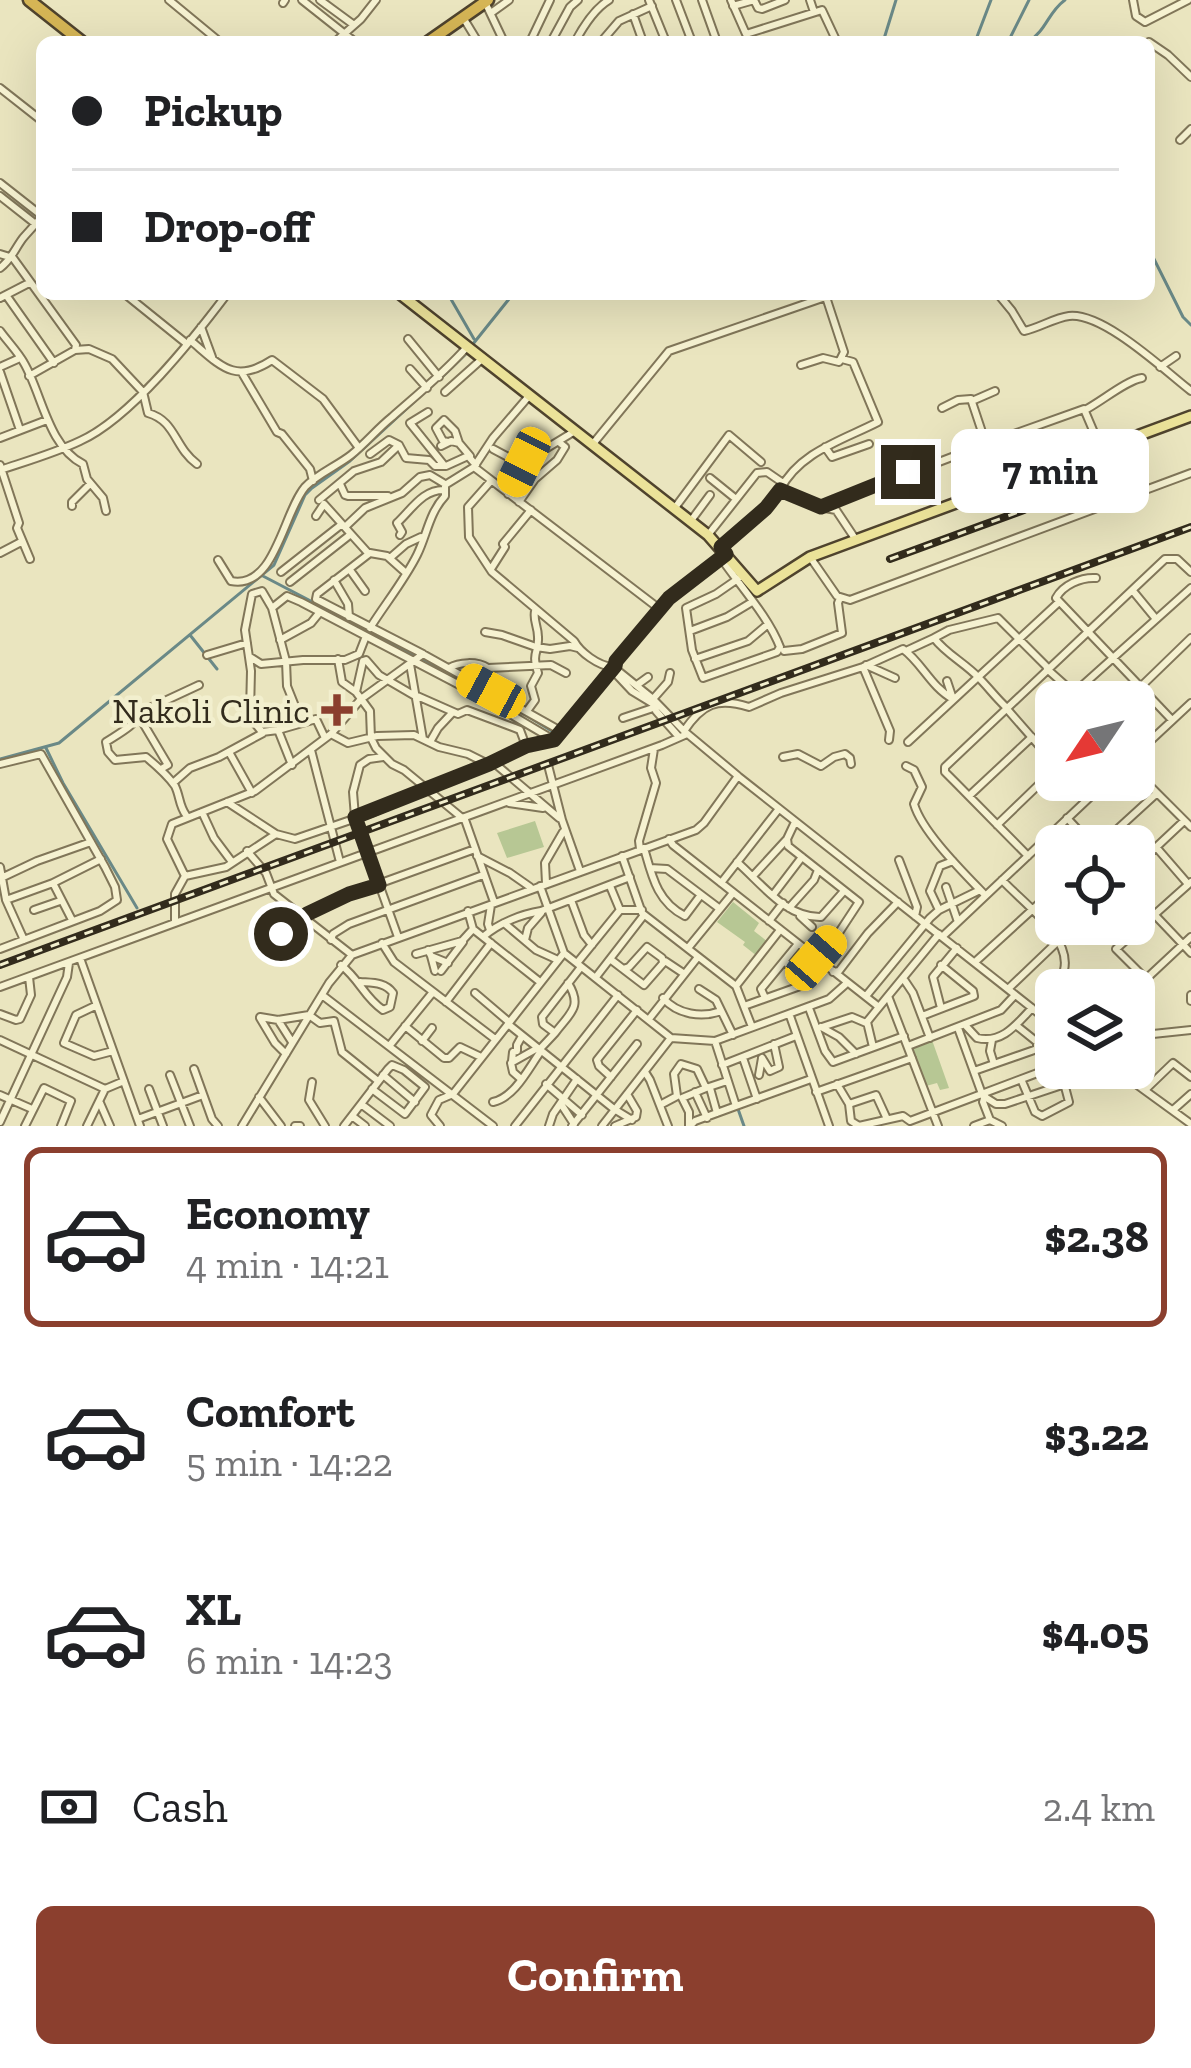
<!DOCTYPE html>
<html lang="en">
<head>
<meta charset="utf-8">
<style>
  :root { --surface:#fff; --page:#f6f6f6; --text:#202124; --muted:#757577; --line:#e0e0e0; --accent:#8b3f2e }
  body { margin:0; font-family:"Zilla Slab",serif; background:var(--page); color:var(--text); height:100vh; display:flex; flex-direction:column; font-size:45px; white-space:nowrap }
  * { box-sizing:border-box; margin:0 }
  p { font-size:39px; color:var(--muted) }
  .icon { flex:none; width:66px; height:66px; fill:none; stroke:currentColor; stroke-width:2; stroke-linecap:round; stroke-linejoin:round }
  .map { position:relative; height:1126px; overflow:hidden }
  .drawer { display:flex; flex-direction:column; background:var(--surface); flex:1 }
  .drawer>* { flex:none }
  .top-card { position:absolute; left:36px; top:36px; width:1119px; height:264px; border-radius:18px; box-shadow:0 12px 48px #0002; display:grid; align-content:center; height:264px; padding:0 36px; background:var(--surface) }
  .needle { width:78px; rotate:235deg }
  .tools { position:absolute; left:1035px; top:681px; display:grid; gap:24px }
  .tools a { display:grid; place-items:center; width:120px; height:120px; border-radius:18px; background:var(--surface); box-shadow:0 12px 48px #0002; font-size:60px }
  .end { position:absolute; width:54px; height:54px; margin:-27px; border:15px solid #322b1c; background:#fff; box-shadow:0 0 0 6px #fff }
  .from { border-radius:50% }
  .bubble { position:absolute; height:84px; border-radius:18px; background:var(--surface); box-shadow:0 12px 48px #0002; font-size:39px; font-weight:800; line-height:84px; text-align:center }
  .car { position:absolute; width:36px; height:72px; margin:-36px -18px; border-radius:15px; box-shadow:0 0 9px 3px #0007; background:linear-gradient(#f5c518 24%,#345 0 40%,#f5c518 0 76%,#345 0 86%,#f5c518 0) }
  .top-card b { display:flex; align-items:center; gap:42px; height:114px; font-size:45px }
  .top-card b+b { border-top:3px solid var(--line) }
  .top-card i { width:30px; height:30px; background:var(--text) }
  ul { padding:21px 0 0; list-style:none }
  li { display:flex; align-items:center; gap:36px; height:180px; margin:0 24px 18px; padding:0 12px; border:6px solid transparent; border-radius:18px }
  li div { flex:1 }
  li b { display:block; font-size:45px }
  li em { font-style:normal; font-weight:800 }
  li.active { border-color:var(--accent) }
  li>.icon { width:108px; height:108px; stroke-width:1.5 }
  .pay { display:flex; align-items:center; gap:30px; height:132px; padding:0 36px; font-size:45px }
  .pay p { margin-inline-start:auto }
  .primary-button { display:flex; gap:24px; margin-top:auto; padding:24px 36px }
  .primary-button a { flex:1; height:138px; border-radius:18px; background:var(--accent); color:#fff; font-size:48px; font-weight:800; line-height:138px; text-align:center }
  .map>svg:first-child { display:block }
</style>
</head>
<body>
<div class="map">
<svg width="1191" height="1126" viewBox="0 0 1191 1126">
  <rect width="100%" height="100%" fill="#eae5bf"/>
  <!-- green -->
  <path fill="#b7c794" d="M535 821 544 847 507 858 497 833Z
    M733 902 759 923 754 931 768 942 757 956 743 945 745 942 717 922Z
    M932 1040 949 1088 940 1090 937 1083 926 1086 912 1047Z"/>
  <g fill="none" stroke-linecap="round" stroke-linejoin="round">
    <!-- stream -->
    <path stroke="#6a8987" stroke-width="3" d="M883 42 896 0
      M975 42 991 0
      M1008 42 1029 0
      M1028 42C1047 30 1048 12 1065 0
      M1149 249 1183 317 1191 325
      M448 294 474 339
      M473 344 513 294
      M440 379 468 352
      M261 575 502 701
      M190 635 217 669
      M521 712 555 733
      M46 748 63 783 137 908
      M0 759 59 743 274 565 305 495 312 488 350 461 428 389
      M738 1109 744 1126"/>
    <defs>
      <path id="minor" d="M169 0 220 42
        M302 0 355 42
        M320 0 354 25
        M649 0 666 42
        M676 0 692 42
        M702 0 717 42
        M731 0 746 34 822 10 837 42
        M810 0 814 12
        M1133 0 1136 16 1145 22 1188 0
        M485 2 504 42
        M283 3 285 0
        M733 6 754 0 758 8 762 9 785 0
        M491 13 509 0
        M633 14 643 42
        M464 19 478 42
        M335 42 361 19 376 0
        M530 42 550 0
        M551 42 570 7 578 0
        M575 42C583 27 594 9 609 0
        M601 42 619 21 652 6
        M1149 42 1168 55 1191 77
        M0 88 42 121
        M1180 140 1191 129
        M0 183 42 216
        M0 196 42 229
        M0 254 13 258 76 345 75 350
        M0 268C12 259 14 250 23 238 29 231 36 224 42 216
        M41 270 42 269
        M125 294 187 344
        M998 294 1012 311 1024 331C1039 328 1054 318 1069 316 1103 312 1164 370 1191 391
        M6 295 54 363
        M0 298 29 283
        M201 327 212 357
        M0 331C8 342 18 352 24 363 42 394 48 446 83 464L87 479 103 498 106 511
        M408 339 439 377
        M190 340C220 365 234 385 272 360L276 363 323 399 359 448
        M801 365 823 358 839 362 844 352 826 297
        M0 367 20 358
        M1160 367 1176 356
        M410 369 427 388
        M0 372 20 430
        M242 373 277 432 282 434 310 469 313 481
        M29 376 75 350 89 349 112 359 143 392 148 413C176 421 174 447 197 464
        M445 392 482 359
        M972 401 995 391
        M1085 410C1102 401 1127 380 1142 378
        M428 412 410 423 443 464
        M0 438 47 420
        M448 442 443 441 436 428 444 420 455 431 459 443
        M592 445 669 351 834 294
        M441 446 451 441 459 443 470 456
        M825 447 832 457 869 444
        M493 449 510 458 528 459
        M370 454 389 440 399 445
        M0 465 19 523 17 528 30 559
        M474 467 657 607
        M0 470C27 461 55 453 80 441 131 418 193 339 227 294
        M710 478 736 499
        M491 481 468 507 469 537 492 572 574 641C580 652 598 666 613 667
        M340 484 345 495 348 496H388
        M1001 486 986 444 1084 409 1101 449
        M780 490C799 452 843 440 878 422L853 362 842 359
        M508 494 524 462 575 431
        M319 500 354 471 381 462 399 445 406 458 429 460 435 466H446L468 456 476 465
        M519 502 535 479 557 460 565 447 560 443
        M72 506V502L90 484
        M821 507 986 444 971 399 958 400 942 408
        M674 509 729 435 761 462
        M316 516 324 504 368 553
        M690 522 710 495
        M345 527 365 508 402 493 420 477 430 475 445 484
        M400 535 402 532 397 523C412 509 423 489 445 490
        M708 535 757 473 767 472 783 483
        M720 547 766 508 780 490 814 506 836 510 856 540
        M0 553 21 542
        M810 557 837 596 850 600 1191 473
        M390 558 406 544 421 537
        M721 558C740 586 768 616 780 647L777 652 703 678 692 650 686 608 716 594 742 576
        M218 560 231 581C275 590 283 513 305 487 317 474 337 466 351 455 366 443 377 429 392 417 418 394 444 373 467 347
        M491 569 505 547 503 544 531 510
        M350 570 365 591
        M281 572 342 524
        M406 573 387 556 370 553 317 594 316 599 423 654 561 731 615 666
        M1096 578C1081 577 1063 585 1056 598L1172 720
        M334 580 348 604 349 617
        M290 582 351 534
        M1133 591 1156 619
        M272 608 287 596 301 602 471 691 554 740
        M370 628C385 604 404 581 417 555 427 535 429 513 445 496V485L474 467 493 438 529 396
        M690 631 727 617 752 602
        M485 632 502 635 536 647 550 649 570 646 578 648
        M934 638 949 630 998 618 1048 668
        M280 640 311 623 320 612
        M908 650 934 638C946 654 965 663 979 678 989 688 996 698 1007 708
        M784 651 802 649 842 633 838 603 840 598
        M207 655 247 643
        M250 657 261 664 303 660H345L359 654 366 636
        M338 659 342 682 356 692 370 711 371 738 376 748 392 764 404 770 461 817
        M695 659 748 641 767 625
        M363 661 366 660 379 675 415 696
        M410 664 423 739
        M866 665 895 678
        M863 667 890 731 889 740
        M449 668C459 662 477 661 488 668L551 665 566 673
        M1047 669 1074 693 1191 588
        M617 675 632 691 655 705 656 711 679 737
        M637 685 648 677
        M356 692 363 661
        M415 695 458 714 467 710 515 728 520 730 526 746
        M653 699 668 682 670 673
        M1065 702 1074 693
        M1125 702 1191 638
        M1007 709 1056 765
        M527 711 535 700 531 686 538 673C531 651 539 654 538 637 538 626 533 621 535 611
        M140 718 168 765 161 769
        M623 718 653 708
        M278 730 316 719 325 738
        M684 731C702 704 717 697 749 707L781 693 863 667 903 649C922 663 931 687 953 699L947 681
        M331 734 348 743 377 736 414 735 439 747 468 754 486 763
        M430 742 438 728 453 712
        M908 742 1059 602
        M311 750 340 862
        M229 752 252 793
        M1134 756 1191 703
        M383 757 369 759 360 765 353 792 355 817 398 937
        M783 757 798 754 821 766 834 757 845 754 850 758 851 764
        M493 762 559 818
        M0 764 41 754 105 867 115 887 117 900 100 911 0 949
        M292 765 278 730 262 732 252 720 250 712 251 671 245 630 252 594 262 591 272 608 286 661 287 686 295 706
        M548 765 562 820 580 871
        M906 766 914 770 922 787 914 804C922 832 964 873 985 895
        M1134 770 1191 827
        M739 777 1056 1027
        M1070 780 1087 800
        M173 783 190 768 219 757 263 733
        M969 796 1032 737
        M227 802 276 834 295 839 374 812 526 746 554 740 561 731
        M509 803 543 808
        M202 812 214 838 232 862
        M186 815C179 806 180 796 175 786 168 776 157 766 146 757L115 760 108 752 106 742C118 734 136 725 141 712L199 685
        M464 817 494 902
        M1067 818 1093 846
        M795 822 787 839 788 846 859 902 838 934 816 958
        M997 825 1056 768
        M669 839 673 845 879 1007
        M1099 846 1157 793
        M1156 847 1188 884
        M644 848C652 876 657 902 685 916L700 896
        M640 849 639 841 656 783 651 768 654 749
        M247 851 266 873 274 894 352 955
        M477 856 510 873 530 887
        M622 856 642 913 736 986 752 1027
        M1028 856 954 781 945 772V767L1165 559H1177L1191 572
        M899 860 917 907 915 916
        M737 862C762 884 786 918 821 917L844 891
        M0 867 6 900 24 940
        M650 868 667 869 720 909
        M1134 868 1184 821
        M185 876 167 839 172 824 255 791 331 734 361 699 423 654
        M753 876 787 839
        M1 878 37 861 91 842
        M1002 880C1023 903 1072 937 1064 970
        M1191 882 1116 949 1146 979 1191 937
        M53 883 72 920
        M546 883 545 863 563 832
        M721 883 778 810
        M540 886 564 953 671 1038 715 1041 829 999 847 983
        M610 886 620 910H642
        M946 887 958 922
        M1134 893 1191 953
        M773 895 802 857
        M6 900 53 883 101 859
        M571 900 584 935 592 945
        M789 908 814 880 818 870
        M34 910 60 901
        M939 910 930 891 940 866 953 861
        M468 911 473 929 540 982
        M800 916 812 927
        M769 921 783 903
        M175 923V894L185 876 226 867 276 834
        M504 923 536 950 558 960
        M272 927 297 947
        M490 930 488 924 491 905
        M484 936C499 923 522 914 541 911L630 877
        M285 937 302 917 345 896 475 849
        M942 937 1108 780
        M331 940 333 934 349 924 483 875
        M525 940 528 928 541 913
        M382 943 394 962 495 1039
        M688 948 733 893
        M428 950 431 956 448 963
        M416 954 462 941 473 929
        M431 956 435 971
        M80 958 140 1126
        M610 959 644 985 665 961 683 973
        M975 962 1056 888
        M577 963 620 910
        M341 965C360 980 364 997 383 1010L390 1007 393 993C385 982 373 983 360 982
        M623 969 629 967 647 947 662 958 663 962
        M441 971 463 942
        M833 972 839 971 868 933 898 902
        M596 977 644 915
        M903 978 913 993 930 1038
        M736 986 780 930
        M0 987 662 745 687 734
        M699 989 716 1000 733 1035
        M1008 989 1076 924
        M475 993 509 1022
        M322 995 493 1126
        M1191 995V1001
        M866 996 930 918 939 910 980 890
        M663 998C678 1015 702 1018 721 1011
        M765 998 761 989 798 944
        M446 1002 491 943
        M95 1006 76 1015 64 1043 94 1056 113 1051
        M744 1006 803 985 804 979 784 961
        M809 1008 825 1051 833 1062 904 1036
        M941 1008 933 977 957 948
        M0 1014 16 1020 20 1019 31 995 29 977
        M790 1016 829 1126
        M922 1016 974 996 973 991 941 965
        M260 1017 278 1020 309 1015 320 1023 334 1021 342 1052 378 1081
        M260 1018 275 1043 286 1054
        M649 1019 698 957
        M278 1020 292 1042
        M867 1022 873 1047
        M508 1024 614 1109 632 1120
        M965 1025 977 1038C1002 1044 1016 1025 1032 1008
        M405 1026 444 1058H449L460 1047 481 1057
        M821 1027 839 1037 856 1054
        M822 1027 852 1017 866 1023 888 996
        M958 1028 982 1094
        M555 1033C570 1013 583 1007 568 983
        M1134 1036 1191 1030
        M0 1040 105 1089
        M992 1040 990 1051 994 1064
        M422 1041 432 1028
        M715 1041 736 1106 811 1079
        M390 1045 433 992
        M908 1046 1001 1010 1015 995
        M539 1050 555 1033 543 1024 542 1017 581 967
        M743 1058 757 1099
        M762 1058 770 1071 779 1067 774 1044
        M512 1061 513 1052 517 1051V1045L522 1036
        M722 1065 796 1036
        M1114 1068 1191 1124
        M194 1069 212 1119 218 1126
        M974 1071 1037 1049V1042L1017 1026
        M645 1072 650 1080 668 1126
        M170 1075 190 1126
        M383 1075 415 1102
        M759 1075 762 1058
        M611 1077 599 1066 597 1060 637 1010
        M521 1079 513 1072 511 1063 536 1049
        M1021 1079 1035 1112 1042 1116 1069 1102 1060 1068
        M312 1082 309 1100 325 1126
        M546 1084 582 1115
        M837 1084 849 1104 851 1121 859 1126 903 1116 910 1121 1056 1066
        M710 1088 717 1113
        M149 1089 163 1126
        M1146 1089 1173 1063 1191 1077
        M695 1092 707 1118
        M816 1092 912 1058
        M0 1095 32 1109
        M259 1097 281 1126
        M985 1097 996 1104H1005L1065 1084
        M493 1102C515 1097 528 1069 541 1051
        M100 1103 110 1126
        M361 1104 390 1126
        M561 1104 574 1124
        M849 1104 876 1095 887 1119
        M660 1105 677 1096 674 1074 681 1064 697 1069 706 1088 727 1081
        M1173 1110 1191 1094
        M352 1116 365 1126
        M138 1119 203 1095
        M990 1120 1002 1126
        M0 1122 67 977 69 963
        M25 1126 44 1088 71 1101 61 1126
        M87 1126 105 1089 124 1081
        M242 1126 329 983 352 955 696 830 704 823 738 776 684 731 653 699 617 670 615 664 658 608 726 554
        M295 1126H300
        M344 1126 388 1069 392 1065 404 1070 425 1087 405 1114 372 1089
        M440 1126 431 1115 439 1100 453 1094 564 953
        M515 1126 618 995
        M549 1126 553 1114 577 1079
        M572 1126 637 1044
        M602 1126 670 1039
        M615 1126 636 1117 637 1111 627 1094
        M689 1126V1112L682 1098 706 1088
        M690 1126 695 1121 736 1106
        M938 1126 888 996 939 934
        M974 1126 990 1120 983 1102 985 1095"/>
      <path id="major" d="M400 294 708 535 757 591 810 557 1191 416"/>
      <path id="highway" d="M29 0 82 42
        M428 42 488 0"/>
    </defs>
    <!-- minor casing -->
    <use href="#minor" stroke="#817659" stroke-width="10"/>
    <!-- major casing -->
    <use href="#major" stroke="#4f432d" stroke-width="14"/>
    <!-- highway casing -->
    <use href="#highway" stroke="#4f432d" stroke-width="15"/>
    <!-- minor -->
    <use href="#minor" stroke="#f6f2d1" stroke-width="6"/>
    <!-- major -->
    <use href="#major" stroke="#ebe299" stroke-width="9"/>
    <!-- highway -->
    <use href="#highway" stroke="#d5b555" stroke-width="10"/>
    <defs>
      <path id="rail" d="M890 559 1024 510 1054 495
        M0 965 1191 527"/>
    </defs>
    <!-- rail casing -->
    <use href="#rail" stroke="#322b1c" stroke-width="8"/>
    <!-- rail -->
    <use href="#rail" stroke="#f2efce" stroke-width="3" stroke-dasharray="9" stroke-linecap="butt"/>
  </g>
  <g fill="none" stroke-linecap="round" stroke-linejoin="round">
    <!-- route -->
    <path stroke="#322b1c" stroke-width="15" d="M281 934 285 937 307 914 349 894 379 885 355 817 489 764 526 746 554 740 615 666 616 661 669 598 726 554 721 547 766 508 780 490 821 507 908 472"/>
  </g>
  <!-- markers -->
  <path fill="#8b3f2e" stroke="#f2efce" stroke-width="4.5" d="M331 692h12v12h12v12h-12v12h-12v-12h-12v-12h12z"/>
  <g text-anchor="middle" stroke-width="9" stroke-linejoin="round" paint-order="stroke">
    <!-- poi labels -->
    <g font-size="36" fill="#322b1c" stroke="#f2efce" text-anchor="end">
      <text x="310" y="723">Nakoli Clinic</text>
    </g>
  </g>
</svg>
<div class="tools">
<a><svg class="needle" viewBox="-14 -14 28 28"><path d="M0-13l5 13h-10z" fill="#e53935"/><path d="M0 13l5-13h-10z" fill="#757577"/></svg></a>
<a><svg class="icon" aria-label="locate" viewBox="0 0 24 24"><circle cx="12" cy="12" r="6"/><path d="M12 2v4M12 18v4M2 12h4M18 12h4"/></svg></a>
<a><svg class="icon" aria-label="layers" viewBox="0 0 24 24"><path d="M12 4l9 5-9 5-9-5zM3 14l9 5 9-5"/></svg></a>
</div>
<i class="end from" style="left:281px;top:934px"></i>
<i class="end" style="left:908px;top:472px"></i>
<div class="bubble" style="left:951px;top:429px;width:198px">7 min</div>
<i class="car" style="left:524px;top:462px;rotate:206deg"></i>
<i class="car" style="left:491px;top:691px;rotate:298deg"></i>
<i class="car" style="left:816px;top:958px;rotate:41deg"></i>
<div class="top-card">
<b><i class="from"></i>Pickup</b>
<b><i></i>Drop-off</b>
</div>
</div>
<section class="drawer">
<ul>
<li class="active"><svg class="icon" aria-label="car" viewBox="0 0 24 24"><path d="M5 17H2v-5l4-1 3-4h7l3 4 3 1v5h-3M9 17h6M6 11h13"/><circle cx="7" cy="17" r="2"/><circle cx="17" cy="17" r="2"/></svg><div><b>Economy</b><p>4 min · 14:21</p></div><em>$2.38</em></li>
<li><svg class="icon" aria-label="car" viewBox="0 0 24 24"><path d="M5 17H2v-5l4-1 3-4h7l3 4 3 1v5h-3M9 17h6M6 11h13"/><circle cx="7" cy="17" r="2"/><circle cx="17" cy="17" r="2"/></svg><div><b>Comfort</b><p>5 min · 14:22</p></div><em>$3.22</em></li>
<li><svg class="icon" aria-label="car" viewBox="0 0 24 24"><path d="M5 17H2v-5l4-1 3-4h7l3 4 3 1v5h-3M9 17h6M6 11h13"/><circle cx="7" cy="17" r="2"/><circle cx="17" cy="17" r="2"/></svg><div><b>XL</b><p>6 min · 14:23</p></div><em>$4.05</em></li>
</ul>
<div class="pay"><svg class="icon" aria-label="cash" viewBox="0 0 24 24"><path d="M3 7h18v10H3z"/><circle cx="12" cy="12" r="2"/></svg>Cash<p>2.4 km</p></div>
<div class="primary-button"><a>Confirm</a></div>
</section>
</body>
</html>
